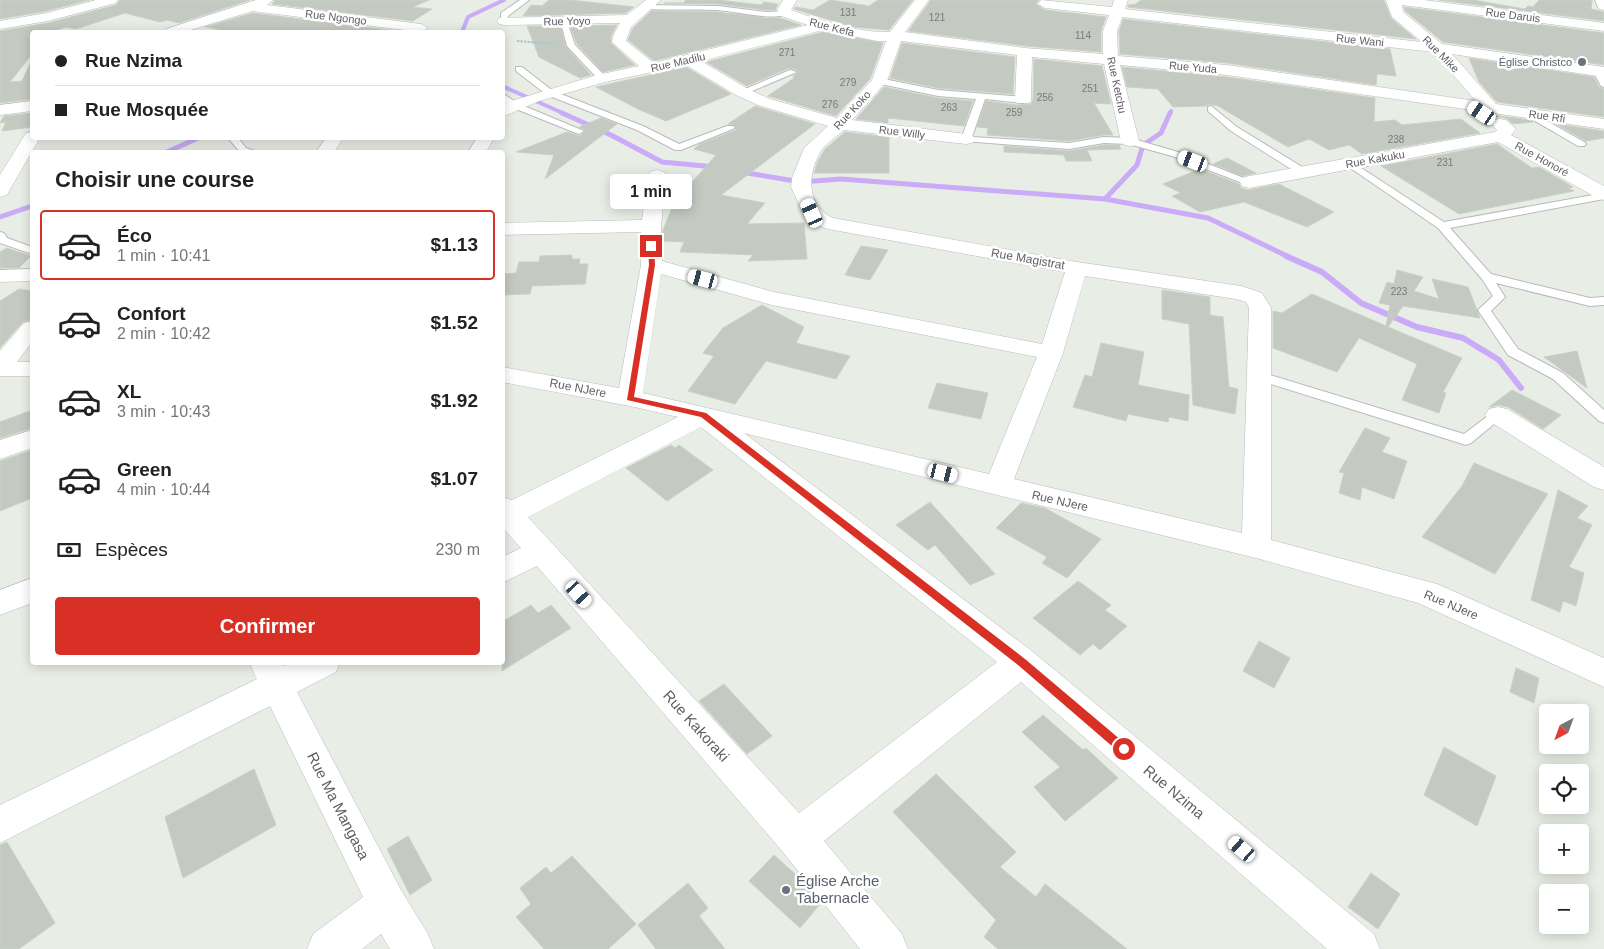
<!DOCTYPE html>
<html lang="fr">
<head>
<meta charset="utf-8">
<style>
  :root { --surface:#fff; --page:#f6f6f6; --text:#222; --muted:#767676; --line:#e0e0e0; --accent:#d93025 }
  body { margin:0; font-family:Helvetica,sans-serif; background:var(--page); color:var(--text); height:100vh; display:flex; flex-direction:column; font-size:19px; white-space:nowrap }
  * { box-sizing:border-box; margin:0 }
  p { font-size:16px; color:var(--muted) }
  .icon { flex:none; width:28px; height:28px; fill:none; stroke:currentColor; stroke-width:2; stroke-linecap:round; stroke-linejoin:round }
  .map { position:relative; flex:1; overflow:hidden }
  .sheet { position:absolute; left:30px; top:150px; width:475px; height:515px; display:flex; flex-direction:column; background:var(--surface); border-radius:5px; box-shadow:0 2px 12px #0003 }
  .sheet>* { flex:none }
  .guide { position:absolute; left:30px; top:30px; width:475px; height:110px; border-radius:5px; box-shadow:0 2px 12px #0003; display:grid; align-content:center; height:110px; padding:0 25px; background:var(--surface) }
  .needle { width:32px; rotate:221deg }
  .fabs { position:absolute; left:1539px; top:704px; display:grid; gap:10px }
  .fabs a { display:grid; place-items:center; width:50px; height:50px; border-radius:5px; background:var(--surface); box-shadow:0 2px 12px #0003; font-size:25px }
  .end { position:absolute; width:22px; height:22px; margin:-11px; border:6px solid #d93025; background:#fff; box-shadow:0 0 0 2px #fff }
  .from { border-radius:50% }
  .bubble { position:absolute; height:35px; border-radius:5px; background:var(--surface); box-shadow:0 2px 12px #0003; font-size:16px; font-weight:600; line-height:35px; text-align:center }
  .car { position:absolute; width:15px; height:30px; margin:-15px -8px; border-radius:6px; box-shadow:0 0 4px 1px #0007; background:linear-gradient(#fff 24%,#345 0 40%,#fff 0 76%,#345 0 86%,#fff 0) }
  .guide b { display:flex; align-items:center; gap:18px; height:48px; font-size:19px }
  .guide b+b { border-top:1px solid var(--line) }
  .guide i { width:12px; height:12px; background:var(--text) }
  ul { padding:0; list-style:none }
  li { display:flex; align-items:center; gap:15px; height:70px; margin:0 10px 8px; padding:0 15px; border:2px solid transparent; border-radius:5px }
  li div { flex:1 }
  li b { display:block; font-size:19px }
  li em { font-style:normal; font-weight:600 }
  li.current { border-color:var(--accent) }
  li>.icon { width:45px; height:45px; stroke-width:1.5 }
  h2 { padding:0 25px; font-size:22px; line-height:60px }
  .pay { display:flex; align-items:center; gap:12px; height:55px; padding:0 25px; font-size:19px }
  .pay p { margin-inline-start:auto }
  .action { display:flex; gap:10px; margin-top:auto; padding:10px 25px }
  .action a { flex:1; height:58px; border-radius:5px; background:var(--accent); color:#fff; font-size:20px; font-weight:600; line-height:58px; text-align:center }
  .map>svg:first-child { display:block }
</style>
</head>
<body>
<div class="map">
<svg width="1604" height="949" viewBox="0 0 1604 949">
  <rect width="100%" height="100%" fill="#e8eee5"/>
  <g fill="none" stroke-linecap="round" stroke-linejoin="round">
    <!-- stream-far2 -->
    <path stroke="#caabf8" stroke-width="4" d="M462 32 468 17 504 0
      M502 86 565 114
      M1170 114 1171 111"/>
    <!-- stream-far1 -->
    <path stroke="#caabf8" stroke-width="5" d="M562 113 611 135 662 162 715 167
      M167 152 198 138
      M741 172 801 182 841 179 1105 199 1208 218 1289 257
      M1105 199 1137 165 1143 145 1161 133 1170 113
      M0 217 32 206"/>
    <!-- stream -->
    <path stroke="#caabf8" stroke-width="6" d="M1286 256 1322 272 1361 303 1417 327 1463 338 1499 360 1521 388"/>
  </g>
  <!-- building -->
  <path fill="#c4cac2" stroke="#c9d2c4" d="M0 0H89L47 11 0 19Z
    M120 0H250L179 23 167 20 160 22 125 13 76 29 66 27 51 32H32V54L10 82 22 81 32 60V99L0 103V31L48 23 116 5Z
    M275 0H429L413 7 432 9 413 21 272 4Z
    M549 0H570L634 7 626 13 523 16 531 5 542 6Z
    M686 0H719L761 5 764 2 778 4 775 10H767L718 4 664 3H683Z
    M830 0 869 6 878 0H913L889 30 853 27 794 9 795 7 813 10Z
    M931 0H1039L1036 4 1045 10 1106 17 1101 31V52L1025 46 908 31Z
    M1141 0H1384L1391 18 1416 39 1128 7V5L1136 4Z
    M1439 0H1473L1525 9 1528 6 1533 7 1539 0H1592L1591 9 1604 12V21Z
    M1404 7 1604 33V65L1443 42 1405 11Z
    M651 11 717 12 765 18H780L801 25 654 61 628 40 633 28Z
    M253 13 397 31 394 32H234L205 27Z
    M1123 19 1390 49 1396 76 1377 74 1376 85 1227 63 1120 54 1119 31Z
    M617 25 611 36V43L635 65 603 72 577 44 570 26Z
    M527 26H560L566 47 591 75 580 78 539 57Z
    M823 32 883 43 870 79 836 116 768 96 794 78 793 76 799 73 798 70 789 68 747 86 706 62Z
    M902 43 1015 57 1013 94 938 88 890 78Z
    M1469 58 1594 77 1599 87 1604 89V117L1497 102 1479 82Z
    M1034 59 1102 66 1111 104 1094 103 1113 135H1104L1069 141 987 135 988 128 977 127 986 101 1017 105 1031 104 1033 100Z
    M686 67 731 94 666 121 638 109 596 87Z
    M1122 67 1227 77 1375 98 1374 122 1395 120 1402 125 1461 119 1480 133 1362 154 1349 145 1329 150 1309 139 1288 147 1218 106 1210 104 1206 106 1173 107 1158 89 1127 87Z
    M884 87 938 98 973 101 964 126 888 118V123L856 119Z
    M755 106 815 124 721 195 765 203 747 224 804 223 807 259 748 261 753 255 680 252 684 242 663 241V230L680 188 686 189 716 155 694 149 700 144 736 130 737 128 734 125 728 124Z
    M32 113V127L2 131 6 122 0 123 4 116Z
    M1485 114 1530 120 1533 122 1513 124 1506 118 1500 117 1494 118 1491 125 1487 126Z
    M601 118 617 124 545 179 554 155 516 152 567 132 580 136 586 130 579 127Z
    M1556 124 1604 131V138L1586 141Z
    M845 132 889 137V173H814L818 161 825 149Z
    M1497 144 1532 168 1539 167 1573 187 1568 188 1574 191 1459 214 1381 166Z
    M1104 145H1119L1121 149 1087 150 1092 161H1066L1064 155 1004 152V146L1069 151Z
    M1227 158 1256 173 1243 176 1213 164Z
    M1200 169 1239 184 1241 188 1248 190 1279 184 1334 212 1307 227 1244 202 1200 212 1172 196 1181 193 1163 184Z
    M861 246 888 250 870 280 845 275Z
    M7 248 31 256 19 268H0V252Z
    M572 255V259H580L579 264H588L585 284 532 286 530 294 502 295V274L516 273 519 262H539L540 256Z
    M1397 270 1423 277 1414 291 1439 299 1432 279 1468 287 1480 318 1403 306 1388 327 1462 358 1443 392 1446 393 1439 413 1402 400 1417 364 1359 338 1337 372 1273 348V311L1282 313 1312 294 1386 326 1390 305 1379 303 1387 282 1394 284Z
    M19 289 32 291V319L23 322 0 348V301Z
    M1162 290 1210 297V315L1223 317 1229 387 1238 389 1235 414 1193 405 1189 324 1162 319Z
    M762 305 804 327 796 343 850 356 836 379 766 361 735 404 688 391 714 356 703 353 723 328Z
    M1101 343 1144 352 1138 385 1189 395 1188 421 1169 417 1168 422 1128 414 1126 421 1073 407 1085 375 1092 377Z
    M1577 351 1587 388 1544 357Z
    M937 383 988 393 981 419 928 408Z
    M1512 390 1561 415 1543 429 1508 407 1498 405 1489 407Z
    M32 410V428L0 438V422Z
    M1365 428 1390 438 1382 452 1407 461 1394 499 1362 487 1360 500 1339 493 1344 473 1339 472Z
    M671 445 675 448 679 445 713 470 667 501 626 468Z
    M32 450V498L0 511V461Z
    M1474 463 1548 494 1495 574 1422 537 1462 486Z
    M1558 490 1588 506 1577 518 1592 525 1569 567 1584 573 1576 606 1563 601 1560 612 1531 600Z
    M930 502 995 574 970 585 935 545 928 550 896 525Z
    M1021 503 1045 508 1101 539 1067 578 1042 563 1047 557 996 528Z
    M1078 581 1111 605 1105 610 1127 626 1100 650 1093 644 1080 655 1033 618Z
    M531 605 538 613 551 605 571 628 502 671V622Z
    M1259 641 1290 658 1274 688 1243 671Z
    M1516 668 1539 678 1534 703 1510 692Z
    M724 684 772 736 747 754 699 701Z
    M1043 715 1083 750 1086 748 1118 778 1065 821 1034 787 1060 767 1022 732Z
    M1444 747 1496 776 1477 826 1424 795Z
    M254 769 276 825 183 878 165 817Z
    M936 774 1016 852 1000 867 1036 897 1045 884 1127 949H998L984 937 996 920 893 812Z
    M408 836 432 880 410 895 387 849Z
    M7 842 55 923 19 949H0V845Z
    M774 855 804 882 821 903 800 928 749 881Z
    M572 856 636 924 608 949H544L516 917 531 904 520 888 546 867 551 873Z
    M1371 873 1400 894 1378 929 1348 907Z
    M688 883 708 908 699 916 725 949H656L638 925Z"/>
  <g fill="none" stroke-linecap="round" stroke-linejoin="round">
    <defs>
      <path id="lane" d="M520 0H529L508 16 507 23H501V13Z
        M641 5 718 6 767 12 786 11 790 13C776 22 735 11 717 10 693 9 668 10 644 9L640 7Z
        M560 19H566L575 45 605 76V80H599L567 46Z
        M516 67H522L553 91 643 126 679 144 727 126H733L735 128 681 150H675L637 130 547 95 516 71Z
        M1597 68 1600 69 1604 76V87L1601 86 1593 71Z
        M790 70 797 72 745 94 738 92Z
        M879 78 938 90 1023 97 1027 100 1023 103 985 99 972 137 1069 143 1104 137 1130 138 1178 152 1254 182 1249 185 1245 184 1172 156 1129 144 1104 143 1069 149 963 141 961 139 976 99 938 96 876 83 875 81Z
        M502 93 517 103 584 131 579 134 576 133 511 107 502 101Z
        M1211 106 1237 127 1307 170V174H1299L1231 131 1208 111V107Z
        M1526 109 1584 142 1586 144 1584 146H1578L1523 114 1521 112Z
        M228 138H238L246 148 258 152H240Z
        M1349 160 1444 222 1604 193V199L1450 228 1491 274 1590 298 1604 297V305L1590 306 1496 283 1505 297 1491 311 1518 349 1563 373 1604 410V423L1599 421 1553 379 1508 355 1478 310 1493 296 1482 279 1438 228 1346 165 1344 163Z
        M0 232 4 233 7 238 32 247V254L0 243Z
        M1260 372 1464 434 1493 412H1503L1505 415 1471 443 1466 445 1255 379 1253 376Z"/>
      <path id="street" d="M96 0H118L116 3 48 21 0 29V21L47 13Z
        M256 0H273L267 5 421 24 428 28 421 32 253 11 184 32H164L166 29Z
        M646 0H661L631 27 626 41 654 63 808 25 781 16 777 10 783 0H797L791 10C822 21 857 33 890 32L915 0H929L905 32 1025 48 1103 54V31L1109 15 1045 8 1038 4 1041 0 1112 7 1114 0H1128L1125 9 1422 42 1392 17 1386 0H1424L1604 23V31L1402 5 1403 12 1442 44 1604 67V77L1452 54 1496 104 1604 119V129L1227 75 1120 65 1139 141 1136 145 1130 146 1124 145 1121 141 1104 64 1032 57 1031 100 1029 103H1017L1015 100 1017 55 901 41 887 81 852 120 966 134 972 135 975 139 972 143 966 144 844 130C837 136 826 143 821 151 807 174 806 206 833 218L1077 262 1241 286 1262 293 1271 308V540L1437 584 1604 658V687L1418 603 1256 558 744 433 1033 652 1374 934 1380 949H1327L1021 682 824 841 902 934 908 949H860L783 852 537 566 502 583V557L521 548 502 527V497L512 500 678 417 630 406 502 382V367L619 388 641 265V232L502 235V223L642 220 648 176 650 172 657 170 664 172 666 176 661 226 662 261 774 292 1042 344 1065 272 828 229 812 223 805 217 791 187 792 178 804 148 828 126 758 105 736 95 686 65 605 82 539 101 502 117V105L508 102 597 75 639 66 612 42 613 36 620 23 504 25 499 24 497 21 499 18 627 15ZM1122 17 1433 52 1476 101 1227 65 1118 56 1117 31ZM823 30 877 41H886L872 80 837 118 770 99 748 89 701 61ZM661 274 772 305 1037 357 989 474 643 393ZM1085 276 1236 299 1246 302 1249 308 1242 533 1014 479 1063 353ZM701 427 997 662 799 813 528 517Z
        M1595 0H1604V10L1599 9Z
        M32 101V111L0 115V105Z
        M1500 119 1506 120 1516 129 1511 135 1604 186V200L1597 198 1498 142 1249 188 1242 186 1240 182 1242 178 1249 176 1495 132 1497 130 1492 124 1494 120Z
        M32 132V138H40L9 191 7 195 0 197V175L26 133Z
        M326 138H343L334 152H316Z
        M477 138H494L486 152H468Z
        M32 269V281L0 282V270Z
        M32 321V342L17 362H32V376H0V351L24 323Z
        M1498 407 1507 409 1604 467V490L1594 487 1489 421 1485 415 1489 409Z
        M32 430V448L0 459V440Z
        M32 578V603L0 615V590Z
        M249 662H282L284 666 291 662H340L336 672 297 692 401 890 428 934 434 949H390L381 934 362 949H307L313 934 363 897 270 706 0 843V805L257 679Z"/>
    </defs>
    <!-- lane casing -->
    <use href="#lane" stroke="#bbb8be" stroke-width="2"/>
    <!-- street casing -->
    <use href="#street" stroke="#bbb8be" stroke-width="1"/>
    <!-- path -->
    <path stroke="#a5c6d0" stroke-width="2" stroke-dasharray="2.5 1" stroke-linecap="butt" d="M439 31 451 32
      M517 41 553 44"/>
    <!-- lane -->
    <use href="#lane" fill="#fff" fill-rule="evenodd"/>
    <!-- street -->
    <use href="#street" fill="#fff" fill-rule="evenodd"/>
  </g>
  <!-- route -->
  <path fill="#d93025" d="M651 244 654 246 655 265 634 397 706 413 1025 659 1128 746 1129 749 1128 753H1120L1018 665 701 417 627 400 649 265 648 246Z"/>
  <!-- markers -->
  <g fill="#6b7280" stroke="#fff" stroke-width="2">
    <circle cx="1582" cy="62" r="5"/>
    <circle cx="786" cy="890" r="5"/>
  </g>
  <g text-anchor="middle" stroke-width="5" stroke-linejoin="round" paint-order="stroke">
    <!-- number labels -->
    <g font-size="10" fill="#7a787c">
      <text x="848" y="16">131</text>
      <text x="937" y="21">121</text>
      <text x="1083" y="39">114</text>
      <text x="787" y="56">271</text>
      <text x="848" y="86">279</text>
      <text x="1090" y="92">251</text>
      <text x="1045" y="101">256</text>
      <text x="830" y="108">276</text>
      <text x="949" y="111">263</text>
      <text x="1014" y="116">259</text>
      <text x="1396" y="143">238</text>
      <text x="1445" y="166">231</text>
      <text x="1399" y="295">223</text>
    </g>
    <!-- far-street labels -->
    <g font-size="11" fill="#615d65" stroke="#fff">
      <text transform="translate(1513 15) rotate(7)" y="4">Rue Daruis</text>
      <text transform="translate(336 17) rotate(7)" y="4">Rue Ngongo</text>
      <text transform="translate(567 21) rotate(-1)" y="4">Rue Yoyo</text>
      <text transform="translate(832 27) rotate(14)" y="4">Rue Kefa</text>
      <text transform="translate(1360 40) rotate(6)" y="4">Rue Wani</text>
      <text transform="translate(1441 54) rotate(45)" y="4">Rue Mike</text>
      <text transform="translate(678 62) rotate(-13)" y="4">Rue Madilu</text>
      <text transform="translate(1193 67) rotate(5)" y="4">Rue Yuda</text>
      <text transform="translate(1117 85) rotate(78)" y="4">Rue Ketchu</text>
      <text transform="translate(852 110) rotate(-47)" y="4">Rue Koko</text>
      <text transform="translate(1547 116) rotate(8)" y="4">Rue Rfi</text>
      <text transform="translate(902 132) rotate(7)" y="4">Rue Willy</text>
      <text transform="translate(1375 159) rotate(-10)" y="4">Rue Kakuku</text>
      <text transform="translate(1542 159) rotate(29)" y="4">Rue Honoré</text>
    </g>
    <!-- far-worship labels -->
    <g font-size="11" fill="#5b616d" stroke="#fff" text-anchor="end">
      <text x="1572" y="66">Église Christco</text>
    </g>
    <!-- street labels -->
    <g font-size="12" fill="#615d65" stroke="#fff">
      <text transform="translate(1028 259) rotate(10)" y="4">Rue Magistrat</text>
      <text transform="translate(578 388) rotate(11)" y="4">Rue NJere</text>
      <text transform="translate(1060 501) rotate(13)" y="4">Rue NJere</text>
      <text transform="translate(1451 605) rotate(23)" y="4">Rue NJere</text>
    </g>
    <!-- near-street labels -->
    <g font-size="15" fill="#615d65" stroke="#fff">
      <text transform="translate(696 726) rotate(48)" y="5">Rue Kakoraki</text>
      <text transform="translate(1174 792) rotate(40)" y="5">Rue Nzima</text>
      <text transform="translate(338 806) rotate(63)" y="5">Rue Ma Mangasa</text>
    </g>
    <!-- near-worship labels -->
    <g font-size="15" fill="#5b616d" stroke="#fff" text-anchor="start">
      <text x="796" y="886">Église Arche<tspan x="796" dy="17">Tabernacle</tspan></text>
    </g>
  </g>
</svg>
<div class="fabs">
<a><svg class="needle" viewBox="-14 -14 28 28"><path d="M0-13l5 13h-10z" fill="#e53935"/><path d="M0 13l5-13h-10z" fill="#767676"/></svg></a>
<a><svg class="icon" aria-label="locate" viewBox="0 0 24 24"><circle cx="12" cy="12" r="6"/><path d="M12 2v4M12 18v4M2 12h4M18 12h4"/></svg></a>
<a>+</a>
<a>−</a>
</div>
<i class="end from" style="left:1124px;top:749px"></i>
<i class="end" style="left:651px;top:246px"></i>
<div class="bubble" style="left:610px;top:174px;width:82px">1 min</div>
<i class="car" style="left:1482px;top:113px;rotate:304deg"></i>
<i class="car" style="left:1193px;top:161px;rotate:291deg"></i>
<i class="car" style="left:812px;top:213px;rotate:336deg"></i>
<i class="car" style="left:703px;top:279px;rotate:285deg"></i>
<i class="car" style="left:943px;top:473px;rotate:104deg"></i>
<i class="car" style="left:579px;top:594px;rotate:138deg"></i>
<i class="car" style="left:1242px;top:849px;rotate:311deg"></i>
<div class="guide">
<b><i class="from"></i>Rue Nzima</b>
<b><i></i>Rue Mosquée</b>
</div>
<section class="sheet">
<h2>Choisir une course</h2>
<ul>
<li class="current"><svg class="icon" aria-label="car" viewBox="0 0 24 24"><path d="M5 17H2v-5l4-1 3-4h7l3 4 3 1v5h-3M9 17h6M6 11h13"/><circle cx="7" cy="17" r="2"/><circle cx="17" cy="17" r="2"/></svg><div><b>Éco</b><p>1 min · 10:41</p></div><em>$1.13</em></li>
<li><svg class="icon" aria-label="car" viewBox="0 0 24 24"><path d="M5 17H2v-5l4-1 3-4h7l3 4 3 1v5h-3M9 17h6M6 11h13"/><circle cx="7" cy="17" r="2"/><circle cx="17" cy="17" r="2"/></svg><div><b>Confort</b><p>2 min · 10:42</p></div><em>$1.52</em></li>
<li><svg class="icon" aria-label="car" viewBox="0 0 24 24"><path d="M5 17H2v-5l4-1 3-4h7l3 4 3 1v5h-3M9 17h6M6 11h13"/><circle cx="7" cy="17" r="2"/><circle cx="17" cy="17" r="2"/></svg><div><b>XL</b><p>3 min · 10:43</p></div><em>$1.92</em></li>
<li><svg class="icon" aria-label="car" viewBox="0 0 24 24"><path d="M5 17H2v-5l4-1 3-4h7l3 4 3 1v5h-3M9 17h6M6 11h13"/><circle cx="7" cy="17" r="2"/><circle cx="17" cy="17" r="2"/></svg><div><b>Green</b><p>4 min · 10:44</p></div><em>$1.07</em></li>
</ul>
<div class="pay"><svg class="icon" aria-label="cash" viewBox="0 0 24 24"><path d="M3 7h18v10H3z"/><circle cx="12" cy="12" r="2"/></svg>Espèces<p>230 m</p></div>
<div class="action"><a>Confirmer</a></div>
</section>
</div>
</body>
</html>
